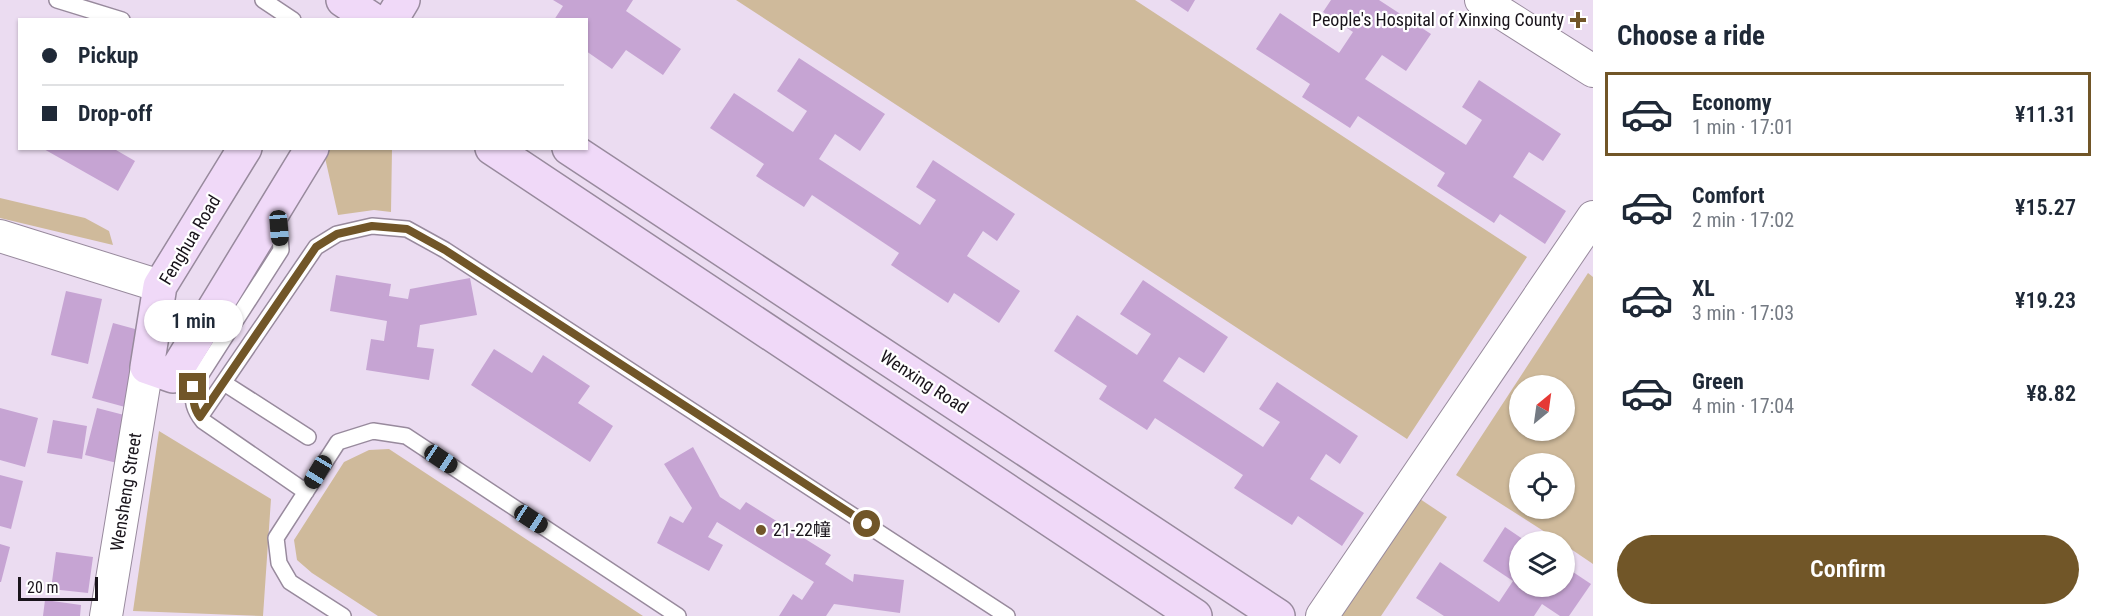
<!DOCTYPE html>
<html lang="en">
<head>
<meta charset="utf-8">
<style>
  :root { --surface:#fff; --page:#f2f2f3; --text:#1f2937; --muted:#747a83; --line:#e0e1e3; --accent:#715628 }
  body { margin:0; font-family:"Roboto Condensed","Noto Sans SC",sans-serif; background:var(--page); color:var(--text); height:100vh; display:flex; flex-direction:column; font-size:22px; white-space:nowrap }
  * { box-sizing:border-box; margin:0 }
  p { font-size:20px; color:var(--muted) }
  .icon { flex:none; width:33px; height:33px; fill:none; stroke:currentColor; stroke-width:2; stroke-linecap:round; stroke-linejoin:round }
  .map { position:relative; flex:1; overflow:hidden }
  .sheet { display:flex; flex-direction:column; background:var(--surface); width:510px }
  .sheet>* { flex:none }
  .guide { position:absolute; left:18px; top:18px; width:570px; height:132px; border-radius:0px; box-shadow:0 2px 4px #0004; display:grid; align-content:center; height:132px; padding:0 24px; background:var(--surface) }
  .needle { width:39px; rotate:29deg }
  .controls { position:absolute; left:1509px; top:375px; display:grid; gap:12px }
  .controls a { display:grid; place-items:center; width:66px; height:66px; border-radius:50%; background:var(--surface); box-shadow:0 2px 4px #0004; font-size:30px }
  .scale { position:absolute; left:18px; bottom:15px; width:80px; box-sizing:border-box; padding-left:6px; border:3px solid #19141b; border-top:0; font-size:16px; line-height:21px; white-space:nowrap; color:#19141b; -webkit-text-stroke:4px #fff; paint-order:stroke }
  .end { position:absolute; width:27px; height:27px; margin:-14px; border:8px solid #715628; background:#fff; box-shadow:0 0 0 3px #fff }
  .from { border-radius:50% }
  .bubble { position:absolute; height:42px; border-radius:21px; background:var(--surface); box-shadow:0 2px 4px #0004; font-size:20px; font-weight:600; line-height:42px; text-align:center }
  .car { position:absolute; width:18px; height:36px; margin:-18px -9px; border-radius:8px; box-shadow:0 0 4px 2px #0007; background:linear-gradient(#222 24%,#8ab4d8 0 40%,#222 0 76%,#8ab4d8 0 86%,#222 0) }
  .guide b { display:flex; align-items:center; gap:21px; height:57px; font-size:22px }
  .guide b+b { border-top:2px solid var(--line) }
  .guide i { width:15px; height:15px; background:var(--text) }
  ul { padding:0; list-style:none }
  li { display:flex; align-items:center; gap:18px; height:84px; margin:0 12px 9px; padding:0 12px; border:3px solid transparent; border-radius:0px }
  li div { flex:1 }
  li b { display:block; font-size:22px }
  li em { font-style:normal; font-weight:600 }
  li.selected { border-color:var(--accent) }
  li>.icon { width:54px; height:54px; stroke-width:1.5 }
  h2 { padding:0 24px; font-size:27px; line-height:72px }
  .cta { display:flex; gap:12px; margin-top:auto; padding:12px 24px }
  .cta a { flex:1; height:69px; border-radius:36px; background:var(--accent); color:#fff; font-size:24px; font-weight:600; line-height:69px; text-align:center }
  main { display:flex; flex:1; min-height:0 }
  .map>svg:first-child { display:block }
</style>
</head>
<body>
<main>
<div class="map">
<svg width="1593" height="616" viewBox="0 0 1593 616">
  <rect width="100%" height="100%" fill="#ebdcf1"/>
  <!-- green -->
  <path fill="#cfba9b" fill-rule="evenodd" d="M736 0H1135L1527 257 1407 439Z
    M323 149H392L391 212 374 210 338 215Z
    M0 198 85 218 109 231 113 245 0 218Z
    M1588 273 1593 277V564L1565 545 1564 542 1559 541 1456 475ZM1520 386H1564V430H1520ZM1520 464H1564V508H1520Z
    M159 431 271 499 263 616 133 611Z
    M389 449 643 616H378L312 573 297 560 294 540 344 462 369 450Z
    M1396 483 1447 517 1381 616H1307Z"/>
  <!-- building -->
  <path fill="#c6a4d3" d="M553 0H633L626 11 681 49 663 75 626 50 612 69 586 51V20H554L563 6Z
    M1170 0H1195L1188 12Z
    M1331 0H1379L1431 34 1406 71 1382 55 1365 79 1466 145 1482 120 1462 107 1479 80 1561 134 1543 161 1529 152 1513 177 1566 211 1545 244 1500 214 1494 223 1437 186 1445 173 1358 116 1350 128 1302 97 1310 84 1256 49 1280 13 1339 53 1353 32 1323 12Z
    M799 58 885 114 860 151 835 134 819 159 920 225 936 200 916 187 933 160 1015 214 997 241 983 231 967 256 1020 291 999 323 954 293 948 303 891 265 899 253 812 195 804 207 756 176 764 164 710 128 734 93 793 132 807 111 777 91Z
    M42 148H117L116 150 135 161 118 191Z
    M336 275 391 284 389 296 408 299 410 289 470 278 477 315 420 325 417 347 434 349 429 380 366 370 371 339 384 341 387 321 330 311Z
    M1143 280 1228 337 1204 373 1179 357 1163 381 1263 447 1280 422 1259 409 1277 382 1358 436 1340 464 1326 454 1310 479 1364 513 1342 546 1298 516 1292 525 1234 488 1243 475 1155 418 1147 430 1099 399 1107 386 1054 351 1077 315 1137 355 1151 334 1120 314Z
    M66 291 102 299 88 364 51 355Z
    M113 323 146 332 125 407 92 398Z
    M494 349 532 373 543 355 590 386 578 403 613 426 590 462 471 385Z
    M0 408 38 418 25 467 0 460Z
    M97 408 128 416 117 463 85 455Z
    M53 420 87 426 82 459 47 453Z
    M693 447 720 497 740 510 746 502 831 555 825 564 853 582 854 574 904 580 900 613 834 604 826 616H779L793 594 802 600 814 582 717 522 708 537 723 545 709 571 657 543 670 516 683 523 692 508 664 464Z
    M0 475 23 481 11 529 0 526Z
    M1505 527 1527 542H1520V586H1564V566L1591 584 1569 616H1560L1542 604 1534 616H1444L1416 598 1440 562 1499 602 1513 581 1483 561Z
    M0 544 10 547 1 582H0Z
    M56 552 93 557 88 593 51 589Z
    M45 600 81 605 80 616H43Z"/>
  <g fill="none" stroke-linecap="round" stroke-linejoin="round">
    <defs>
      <path id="lane" d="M57 0 122 20
        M263 0 293 20
        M278 212 281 250 193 387C192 401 194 410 203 421L306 492
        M224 383 308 437
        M200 417 316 247 337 234 372 226 407 229 445 250 1007 616
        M343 616 290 582 279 563 276 538 338 442 373 431 406 436 678 616"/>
      <path id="street" d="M1481 0 1593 71
        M0 236 160 286
        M106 616 147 367
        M1322 616 1593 217"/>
      <path id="secondary" d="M343 0 373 20
        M391 20 403 0
        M245 148 160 286 147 367 173 376 312 148
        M492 148 1195 616
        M569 148 1278 616"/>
    </defs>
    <!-- lane casing -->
    <use href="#lane" stroke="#988a9d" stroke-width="18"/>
    <!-- street casing -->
    <use href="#street" stroke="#988a9d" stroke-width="34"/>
    <!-- secondary casing -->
    <use href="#secondary" stroke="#988a9d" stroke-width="36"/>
    <!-- lane -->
    <use href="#lane" stroke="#fff" stroke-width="15"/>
    <!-- street -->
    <use href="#street" stroke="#fff" stroke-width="32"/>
    <!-- secondary -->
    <use href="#secondary" stroke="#f0d9f8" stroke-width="33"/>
  </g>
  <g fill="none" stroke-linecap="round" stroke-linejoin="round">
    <!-- route -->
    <path stroke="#715628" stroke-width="8" d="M193 387C193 398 193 408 200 417L316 247 337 234 372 226 407 229 445 250 867 524"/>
  </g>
  <!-- markers -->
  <g fill="#715628" stroke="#fff" stroke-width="2">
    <path d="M1575 11h6v6h6v6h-6v6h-6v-6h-6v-6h6z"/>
    <circle cx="761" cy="530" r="6"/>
  </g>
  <g text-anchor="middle" stroke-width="4.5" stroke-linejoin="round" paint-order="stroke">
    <!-- poi labels -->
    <g font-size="18" fill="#19141b" stroke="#fff" text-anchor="end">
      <text x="1564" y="26">People's Hospital of Xinxing County</text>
      <text x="773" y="536" text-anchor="start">21-22幢</text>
    </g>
    <!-- street labels -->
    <g font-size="18" fill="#19141b" stroke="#fff">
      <text transform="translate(190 240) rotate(-59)" y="6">Fenghua Road</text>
      <text transform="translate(924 382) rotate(33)" y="6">Wenxing Road</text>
      <text transform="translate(126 492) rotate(-81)" y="6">Wensheng Street</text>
    </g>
  </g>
</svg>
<div class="controls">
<a><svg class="needle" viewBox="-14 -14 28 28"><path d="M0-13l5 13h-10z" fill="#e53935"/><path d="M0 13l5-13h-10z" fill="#747a83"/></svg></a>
<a><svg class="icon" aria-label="locate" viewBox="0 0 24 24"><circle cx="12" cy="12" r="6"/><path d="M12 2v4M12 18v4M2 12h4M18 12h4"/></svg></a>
<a><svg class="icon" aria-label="layers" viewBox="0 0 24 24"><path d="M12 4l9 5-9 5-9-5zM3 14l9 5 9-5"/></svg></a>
</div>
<div class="scale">20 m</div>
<i class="end from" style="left:867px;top:524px"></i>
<i class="end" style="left:193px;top:387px"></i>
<div class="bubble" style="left:144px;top:300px;width:99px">1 min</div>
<i class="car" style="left:279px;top:228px;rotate:175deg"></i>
<i class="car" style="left:441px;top:459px;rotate:124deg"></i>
<i class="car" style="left:318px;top:472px;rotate:211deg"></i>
<i class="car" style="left:531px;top:519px;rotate:123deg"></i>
<div class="guide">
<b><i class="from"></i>Pickup</b>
<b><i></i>Drop-off</b>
</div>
</div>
<section class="sheet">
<h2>Choose a ride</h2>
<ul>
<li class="selected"><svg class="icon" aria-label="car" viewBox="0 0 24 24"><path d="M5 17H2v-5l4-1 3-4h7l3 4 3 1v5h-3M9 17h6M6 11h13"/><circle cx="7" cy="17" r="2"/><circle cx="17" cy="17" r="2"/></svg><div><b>Economy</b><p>1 min · 17:01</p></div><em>¥11.31</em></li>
<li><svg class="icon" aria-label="car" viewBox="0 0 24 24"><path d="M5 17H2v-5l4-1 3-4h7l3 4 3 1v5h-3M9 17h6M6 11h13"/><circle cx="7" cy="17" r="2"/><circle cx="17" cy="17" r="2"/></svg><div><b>Comfort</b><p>2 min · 17:02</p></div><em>¥15.27</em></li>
<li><svg class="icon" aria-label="car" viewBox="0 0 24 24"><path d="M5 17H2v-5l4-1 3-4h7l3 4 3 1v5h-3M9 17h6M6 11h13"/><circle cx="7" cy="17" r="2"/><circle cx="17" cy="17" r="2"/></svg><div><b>XL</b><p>3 min · 17:03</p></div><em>¥19.23</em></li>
<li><svg class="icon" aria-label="car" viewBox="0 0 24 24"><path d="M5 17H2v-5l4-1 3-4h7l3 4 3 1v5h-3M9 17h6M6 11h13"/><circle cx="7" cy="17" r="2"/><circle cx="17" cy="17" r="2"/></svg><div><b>Green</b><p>4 min · 17:04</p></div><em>¥8.82</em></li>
</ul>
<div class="cta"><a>Confirm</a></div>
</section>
</main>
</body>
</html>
